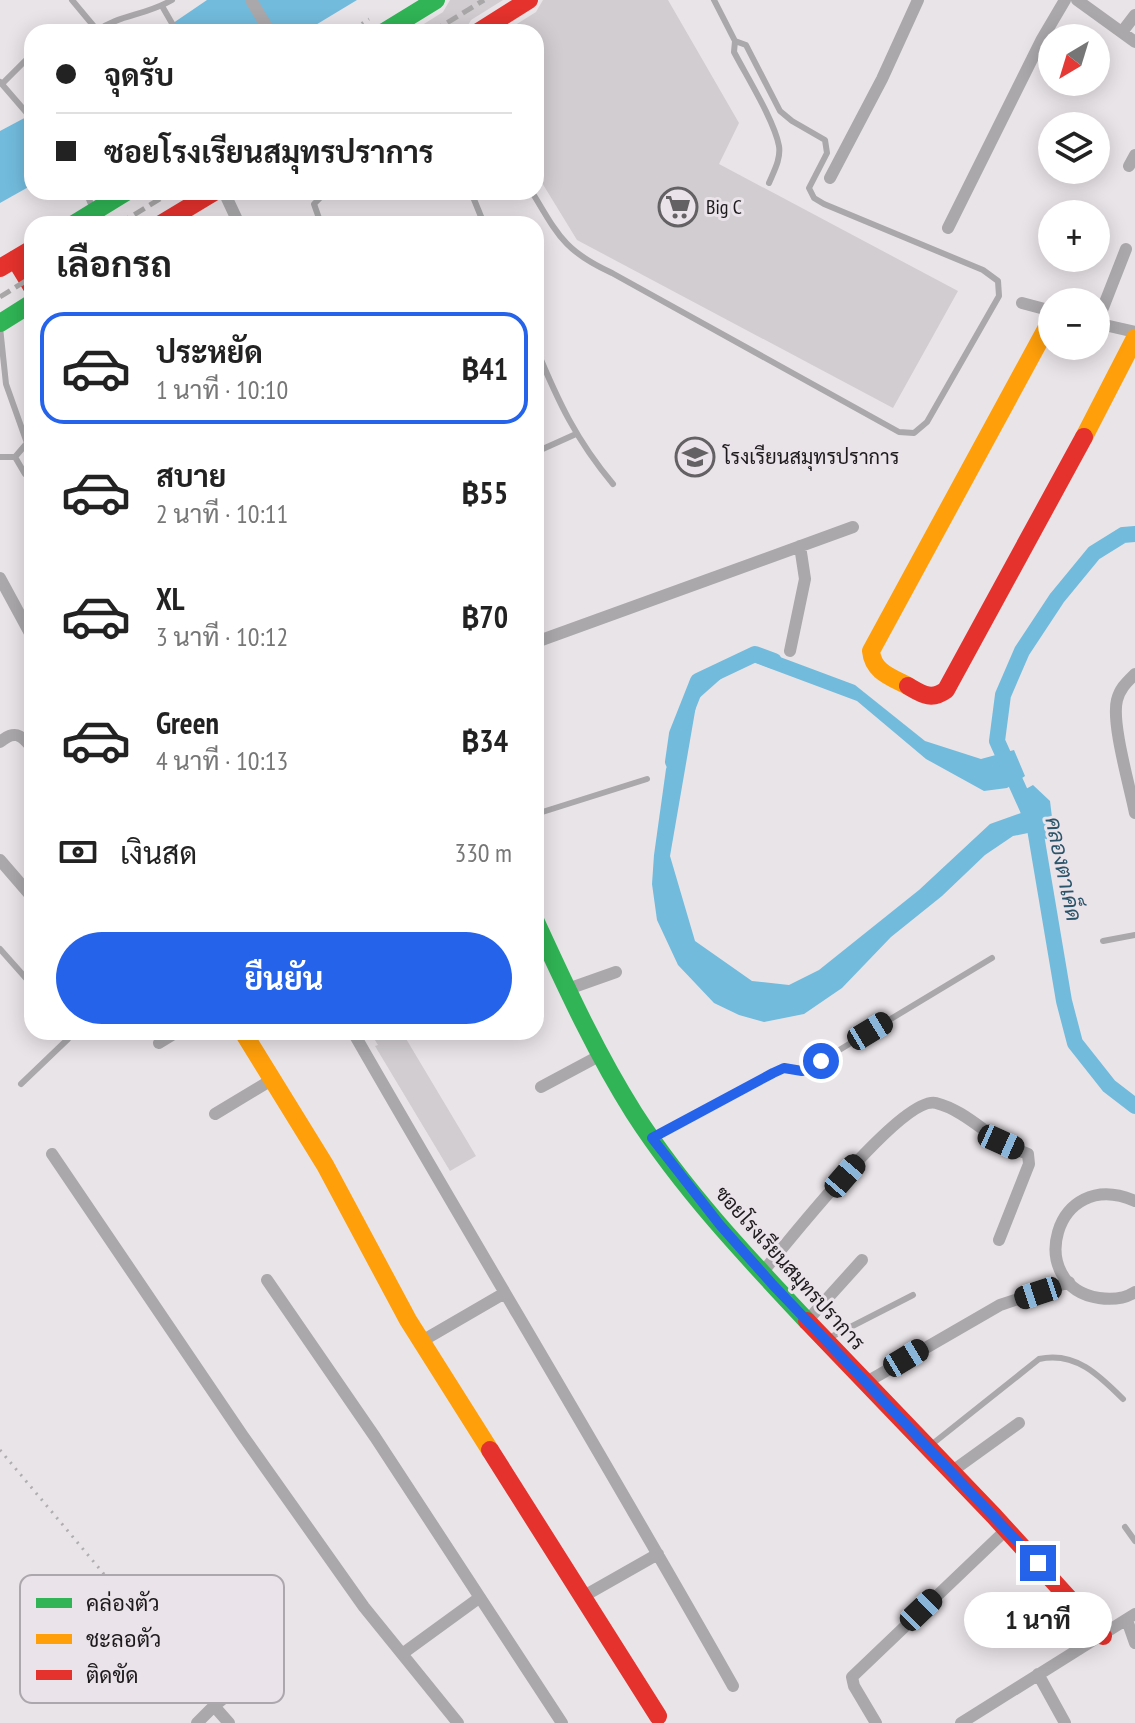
<!DOCTYPE html>
<html lang="th">
<head>
<meta charset="utf-8">
<style>
  :root { --surface:#fff; --page:#f2f2f2; --text:#222; --muted:#767676; --line:#e0e0e0; --accent:#2563eb }
  body { margin:0; font-family:"PT Sans Narrow",Sarabun,sans-serif; background:var(--page); color:var(--text); height:100vh; display:flex; flex-direction:column; font-size:30px; white-space:nowrap }
  * { box-sizing:border-box; margin:0 }
  p { font-size:26px; color:var(--muted) }
  .icon { flex:none; width:44px; height:44px; fill:none; stroke:currentColor; stroke-width:2; stroke-linecap:round; stroke-linejoin:round }
  .map { position:relative; flex:1; overflow:hidden }
  .side { position:absolute; left:24px; top:216px; width:520px; height:824px; display:flex; flex-direction:column; background:var(--surface); border-radius:24px; box-shadow:0 4px 20px #0003 }
  .side>* { flex:none }
  .hud { position:absolute; left:24px; top:24px; width:520px; height:176px; border-radius:24px; box-shadow:0 4px 20px #0003; display:grid; align-content:center; height:176px; padding:0 32px; background:var(--surface) }
  .needle { width:52px; rotate:218deg }
  .buttons { position:absolute; left:1038px; top:24px; display:grid; gap:16px }
  .buttons a { display:grid; place-items:center; width:72px; height:72px; border-radius:50%; background:var(--surface); box-shadow:0 4px 20px #0003; font-size:40px }
  .end { position:absolute; width:36px; height:36px; margin:-18px; border:10px solid #2563eb; background:#fff; box-shadow:0 0 0 4px #fff }
  .from { border-radius:50% }
  .bubble { position:absolute; height:56px; border-radius:28px; background:var(--surface); box-shadow:0 4px 20px #0003; font-size:26px; font-weight:700; line-height:56px; text-align:center }
  .car { position:absolute; width:24px; height:48px; margin:-24px -12px; border-radius:10px; box-shadow:0 0 6px 2px #0007; background:linear-gradient(#222 24%,#8ab4d8 0 40%,#222 0 76%,#8ab4d8 0 86%,#222 0) }
  .hud b { display:flex; align-items:center; gap:28px; height:76px; font-size:30px }
  .hud b+b { border-top:2px solid var(--line) }
  .hud i { width:20px; height:20px; background:var(--text) }
  ul { padding:0; list-style:none }
  li { display:flex; align-items:center; gap:24px; height:112px; margin:0 16px 12px; padding:0 16px; border:4px solid transparent; border-radius:24px }
  li div { flex:1 }
  li b { display:block; font-size:30px }
  li em { font-style:normal; font-weight:700 }
  li.current { border-color:var(--accent) }
  li>.icon { width:72px; height:72px; stroke-width:1.5 }
  h2 { padding:0 32px; font-size:36px; line-height:96px }
  .pay { display:flex; align-items:center; gap:20px; height:88px; padding:0 32px; font-size:30px }
  .pay p { margin-inline-start:auto }
  .action { display:flex; gap:16px; margin-top:auto; padding:16px 32px }
  .action a { flex:1; height:92px; border-radius:48px; background:var(--accent); color:#fff; font-size:32px; font-weight:700; line-height:92px; text-align:center }
  .map>svg:first-child { display:block }
</style>
</head>
<body>
<div class="map">
<svg width="1135" height="1723" viewBox="0 0 1135 1723">
  <rect width="100%" height="100%" fill="#e9e4e8"/>
  <!-- water -->
  <path fill="#72bbdd" d="M207 0H357L304 32H160Z
    M32 114V185L0 203V131Z
    M755 654 780 657 855 685 925 741 981 759 1014 750 1025 776 1007 788 984 791 926 759 857 701 753 662 724 676 697 700 670 856 695 941 752 981 789 985 819 970 919 890 990 824 1021 813 1015 795 1033 785 1050 801 1055 842 1028 833 1013 836 985 855 942 896 891 937 842 988 804 1014 764 1022 739 1015 714 1003 678 965 657 920 652 884 654 855 666 769 690 702 702 679Z"/>
  <g fill="none" stroke-linecap="round" stroke-linejoin="round">
    <!-- canal -->
    <path stroke="#72bbdd" stroke-width="16" d="M1135 534 1123 535 1094 553 1057 598 1022 651 1003 695 997 741 1034 823 1064 1001 1075 1043 1109 1086 1135 1106
      M673 762 677 734 698 681 755 654 774 661"/>
  </g>
  <!-- building -->
  <path fill="#d1cdd0" d="M450 0H503L471 20 464 32H411L443 12Z
    M543 0H668L739 123 719 164 958 291 893 408 577 240 536 173V32H504L536 12Z
    M370 1032H402L476 1156 450 1171 375 1046 378 1045Z"/>
  <g fill="none" stroke-linecap="round" stroke-linejoin="round">
    <!-- path -->
    <path stroke="#aeadaf" stroke-width="3" stroke-dasharray="2 6" stroke-linecap="butt" d="M348 32 369 19
      M0 1450 207 1697"/>
    <!-- lane -->
    <path stroke="#aaa8ab" stroke-width="6" d="M72 0 97 30
      M714 0 735 41 734 52C747 77 774 120 779 146 781 159 774 171 769 183
      M162 6 177 32
      M95 32C120 14 145 16 172 0
      M0 82 32 119
      M2 84 32 54
      M86 192 93 209
      M471 192 484 224
      M532 192C558 235 564 251 612 273L899 432 914 433 927 422 999 296 998 281 983 270 824 204 814 198 809 188 827 153 825 140 792 121 780 111 746 45 735 41
      M321 224 314 204 326 192
      M536 348C558 401 576 440 613 484
      M536 452 576 434
      M0 457H15L27 443 6 384 0 327
      M15 457 25 474
      M536 814 647 779
      M1103 941 1135 935
      M0 949 32 985
      M21 1084 68 1039 69 1032
      M652 1138 773 1073 784 1068 802 1071 821 1061 992 958
      M827 1339 913 1295
      M931 1445 1039 1359C1075 1351 1099 1375 1123 1399
      M1125 1527 1135 1541"/>
    <!-- street -->
    <path stroke="#aaa8ab" stroke-width="12" d="M251 0 270 32
      M1077 0 1135 42
      M1122 32 1135 15
      M1129 166 1135 155
      M830 178 882 79 918 0
      M224 192 239 224
      M948 228 1042 39 1065 0
      M1022 303 1052 311
      M1096 323 1135 332
      M1097 323 1126 249
      M0 578 32 637
      M536 642 853 527
      M790 651 805 579 800 546
      M1135 674C1127 682 1120 688 1117 700 1111 723 1130 787 1135 813
      M0 742C14 730 21 734 32 748
      M0 860 32 897
      M568 989 616 972
      M353 1032C478 1250 609 1466 733 1686
      M159 1043 177 1032
      M541 1087 599 1056
      M215 1114 273 1079
      M52 1154 243 1436 364 1607 458 1723
      M1135 1201C1053 1165 1024 1287 1099 1298 1112 1300 1124 1299 1135 1292
      M762 1273C786 1244 903 1095 936 1103 960 1109 980 1128 1000 1141 1008 1147 1019 1150 1028 1154L1029 1164 999 1240
      M267 1280 375 1437 562 1723
      M807 1321 862 1260
      M422 1341 503 1294
      M865 1383 1000 1305 1069 1282
      M951 1472 1019 1423
      M584 1596 658 1554
      M1127 1620 1135 1643
      M402 1654 479 1598
      M1038 1674 1065 1723
      M214 1706 246 1680
      M197 1723 214 1706 229 1723
      M876 1723 854 1686 852 1677 1006 1530
      M961 1723 1135 1614"/>
    <!-- fast -->
    <path stroke="#30b455" stroke-width="18" d="M384 32 436 0
      M74 224 126 192
      M0 323 32 303
      M536 922C566 987 596 1053 634 1113 683 1189 745 1255 807 1321"/>
    <!-- slow -->
    <path stroke="#ff9f0a" stroke-width="18" d="M1084 437 1135 338
      M908 686C891 677 873 672 871 651L1052 318
      M243 1032 325 1165 408 1320 490 1450"/>
    <!-- jam -->
    <path stroke="#e5322d" stroke-width="18" d="M478 32 529 0
      M161 224 214 192
      M15 259 32 287
      M0 268 32 249
      M908 686C922 694 931 701 946 690L1084 437
      M807 1321 994 1516 1103 1636
      M490 1450 658 1716"/>
    <!-- rail -->
    <path stroke="#a9a7a8" stroke-width="5" stroke-dasharray="12 6" stroke-linecap="butt" d="M432 32 484 0
      M119 224 171 192
      M0 297 32 277"/>
  </g>
  <g fill="none" stroke-linecap="round" stroke-linejoin="round">
    <!-- route -->
    <path stroke="#2563eb" stroke-width="10" d="M821 1061 802 1071 784 1068 773 1073 652 1138 720 1225 773 1285 1038 1563"/>
  </g>
  <!-- icons -->
  <defs>
    <symbol id="supermarket-ring" viewBox="-11 -11 22 22"><circle r="9.5" fill="#eae3e9" stroke="#646164" stroke-width="1.5"/><path d="M-6-5.5h2.5l.6 2H6L4.5 2H-2.5L-4.4-4H-6ZM-1.5 3.2a1.3 1.3 0 1 0 .1 0ZM3 3.2a1.3 1.3 0 1 0 .1 0Z" fill="#646164"/></symbol>
    <symbol id="school-ring" viewBox="-11 -11 22 22"><circle r="9.5" fill="#eae3e9" stroke="#646164" stroke-width="1.5"/><path d="M0-5L7-2L0 1L-7-2ZM-4 1L0 2.5L4 1V4Q0 6-4 4Z" fill="#646164"/></symbol>
  </defs>
  <g fill-rule="evenodd">
    <use href="#supermarket-ring" x="656" y="185" width="44" height="44"/>
    <use href="#school-ring" x="673" y="435" width="44" height="44"/>
  </g>
  <g text-anchor="middle" stroke-width="6" stroke-linejoin="round" paint-order="stroke">
    <!-- poi labels -->
    <g font-size="20" fill="#1d1b1d" stroke="#eae3e9" text-anchor="start">
      <text x="706" y="214">Big C</text>
      <text x="723" y="464">โรงเรียนสมุทรปราการ</text>
    </g>
    <!-- street labels -->
    <g font-size="20" fill="#1d1b1d" stroke="#eae3e9">
      <text transform="translate(790 1268) rotate(48)" y="7">ซอยโรงเรียนสมุทรปราการ</text>
    </g>
    <!-- water labels -->
    <g font-size="22" font-style="italic" fill="#2a556a" stroke="#eae3e9">
      <text transform="translate(1064 869) rotate(78)" y="8">คลองตาเค็ด</text>
    </g>
  </g>
  <!-- legend -->
  <rect x="20" y="1575" width="264" height="128" rx="12" fill="#eae3e9" stroke="#aca7ac" stroke-width="2"/>
  <rect x="36" y="1598" width="36" height="10" fill="#30b455"/>
  <rect x="36" y="1634" width="36" height="10" fill="#ff9f0a"/>
  <rect x="36" y="1670" width="36" height="10" fill="#e5322d"/>
  <g font-size="22" fill="#1d1b1d">
    <text x="86" y="1611">คล่องตัว</text>
    <text x="86" y="1647">ชะลอตัว</text>
    <text x="86" y="1683">ติดขัด</text>
  </g>
</svg>
<div class="buttons">
<a><svg class="needle" viewBox="-14 -14 28 28"><path d="M0-13l5 13h-10z" fill="#e53935"/><path d="M0 13l5-13h-10z" fill="#767676"/></svg></a>
<a><svg class="icon" aria-label="layers" viewBox="0 0 24 24"><path d="M12 4l9 5-9 5-9-5zM3 14l9 5 9-5"/></svg></a>
<a>+</a>
<a>−</a>
</div>
<i class="end from" style="left:821px;top:1061px"></i>
<i class="end" style="left:1038px;top:1563px"></i>
<div class="bubble" style="left:964px;top:1592px;width:148px">1 นาที</div>
<i class="car" style="left:870px;top:1031px;rotate:59deg"></i>
<i class="car" style="left:1001px;top:1142px;rotate:114deg"></i>
<i class="car" style="left:845px;top:1176px;rotate:41deg"></i>
<i class="car" style="left:1038px;top:1293px;rotate:252deg"></i>
<i class="car" style="left:906px;top:1358px;rotate:59deg"></i>
<i class="car" style="left:921px;top:1610px;rotate:46deg"></i>
<div class="hud">
<b><i class="from"></i>จุดรับ</b>
<b><i></i>ซอยโรงเรียนสมุทรปราการ</b>
</div>
<section class="side">
<h2>เลือกรถ</h2>
<ul>
<li class="current"><svg class="icon" aria-label="car" viewBox="0 0 24 24"><path d="M5 17H2v-5l4-1 3-4h7l3 4 3 1v5h-3M9 17h6M6 11h13"/><circle cx="7" cy="17" r="2"/><circle cx="17" cy="17" r="2"/></svg><div><b>ประหยัด</b><p>1 นาที · 10:10</p></div><em>฿41</em></li>
<li><svg class="icon" aria-label="car" viewBox="0 0 24 24"><path d="M5 17H2v-5l4-1 3-4h7l3 4 3 1v5h-3M9 17h6M6 11h13"/><circle cx="7" cy="17" r="2"/><circle cx="17" cy="17" r="2"/></svg><div><b>สบาย</b><p>2 นาที · 10:11</p></div><em>฿55</em></li>
<li><svg class="icon" aria-label="car" viewBox="0 0 24 24"><path d="M5 17H2v-5l4-1 3-4h7l3 4 3 1v5h-3M9 17h6M6 11h13"/><circle cx="7" cy="17" r="2"/><circle cx="17" cy="17" r="2"/></svg><div><b>XL</b><p>3 นาที · 10:12</p></div><em>฿70</em></li>
<li><svg class="icon" aria-label="car" viewBox="0 0 24 24"><path d="M5 17H2v-5l4-1 3-4h7l3 4 3 1v5h-3M9 17h6M6 11h13"/><circle cx="7" cy="17" r="2"/><circle cx="17" cy="17" r="2"/></svg><div><b>Green</b><p>4 นาที · 10:13</p></div><em>฿34</em></li>
</ul>
<div class="pay"><svg class="icon" aria-label="cash" viewBox="0 0 24 24"><path d="M3 7h18v10H3z"/><circle cx="12" cy="12" r="2"/></svg>เงินสด<p>330 m</p></div>
<div class="action"><a>ยืนยัน</a></div>
</section>
</div>
</body>
</html>
